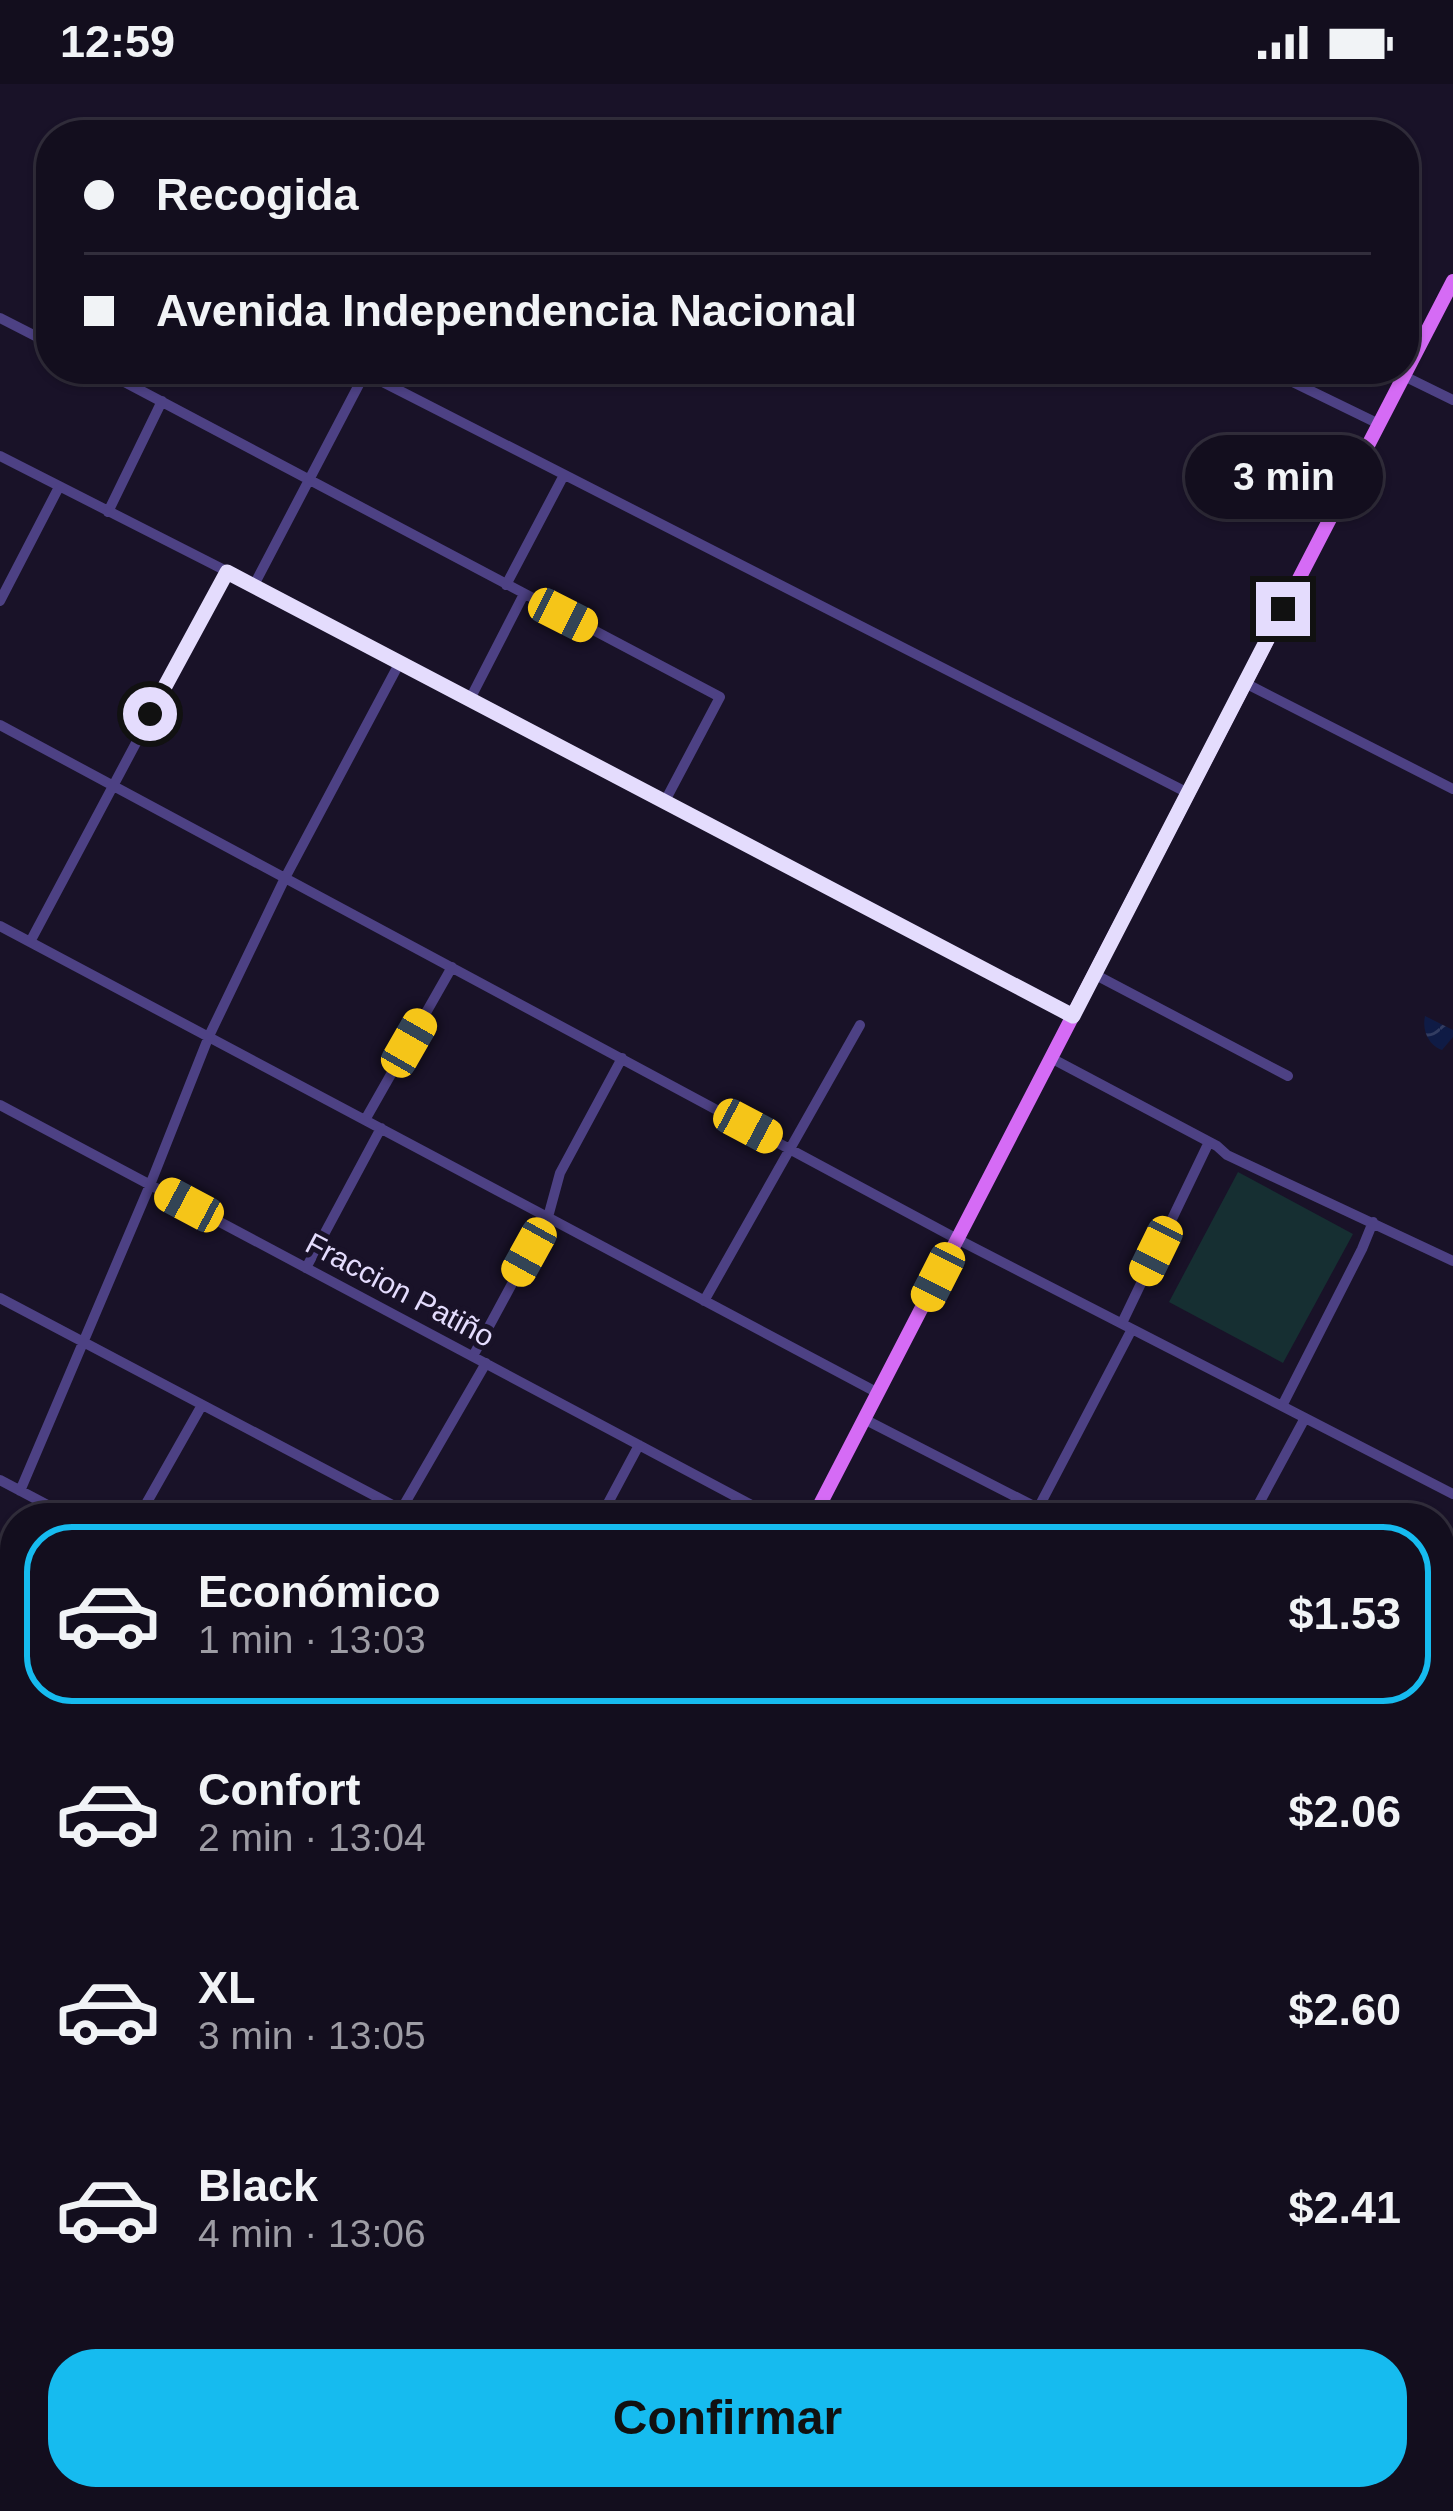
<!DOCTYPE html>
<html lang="es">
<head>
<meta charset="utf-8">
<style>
  :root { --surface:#130e1e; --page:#201c2b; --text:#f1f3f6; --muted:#9d9ca4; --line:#322e3c; --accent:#16bbef }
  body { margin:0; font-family:Arial,sans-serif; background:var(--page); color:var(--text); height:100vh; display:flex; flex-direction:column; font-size:45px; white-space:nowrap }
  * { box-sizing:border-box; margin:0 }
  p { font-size:39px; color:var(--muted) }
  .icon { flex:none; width:66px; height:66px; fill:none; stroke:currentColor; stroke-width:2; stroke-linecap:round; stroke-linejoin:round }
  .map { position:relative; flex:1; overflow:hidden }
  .panel { position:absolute; left:0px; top:1419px; width:1455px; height:1008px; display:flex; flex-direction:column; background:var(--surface); border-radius:48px 48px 0 0; box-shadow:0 3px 9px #0004,0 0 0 3px var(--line) }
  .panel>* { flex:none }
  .guide { position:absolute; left:36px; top:36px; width:1383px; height:264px; border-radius:48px; box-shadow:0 3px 9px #0004,0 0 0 3px var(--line); display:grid; align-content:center; height:264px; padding:0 48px; background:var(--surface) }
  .end { position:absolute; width:54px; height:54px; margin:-27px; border:15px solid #e4dcfd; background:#111; box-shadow:0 0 0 6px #111 }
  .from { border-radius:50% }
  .bubble { position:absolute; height:84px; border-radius:42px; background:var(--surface); box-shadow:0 3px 9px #0004,0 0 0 3px var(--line); font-size:39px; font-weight:800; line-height:84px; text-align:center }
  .car { position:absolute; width:36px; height:72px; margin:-36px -18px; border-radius:15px; box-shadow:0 0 9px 3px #0007; background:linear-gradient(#f5c518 24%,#345 0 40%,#f5c518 0 76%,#345 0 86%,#f5c518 0) }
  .guide b { display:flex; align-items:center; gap:42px; height:114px; font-size:45px }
  .guide b+b { border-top:3px solid var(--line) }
  .guide i { width:30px; height:30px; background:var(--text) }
  ul { padding:21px 0 0; list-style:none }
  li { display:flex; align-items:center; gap:36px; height:180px; margin:0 24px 18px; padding:0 24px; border:6px solid transparent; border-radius:48px }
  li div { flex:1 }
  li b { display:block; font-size:45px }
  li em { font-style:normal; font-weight:800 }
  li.active { border-color:var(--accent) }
  li>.icon { width:108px; height:108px; stroke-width:1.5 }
  .button { display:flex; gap:24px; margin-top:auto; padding:24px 48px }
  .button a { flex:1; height:138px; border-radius:48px; background:var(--accent); color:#111; font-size:48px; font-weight:800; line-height:138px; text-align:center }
  .status { display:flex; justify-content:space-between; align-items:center; height:84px; padding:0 60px; background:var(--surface); direction:ltr }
  .status svg { height:33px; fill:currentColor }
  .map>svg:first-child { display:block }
</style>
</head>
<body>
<div class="status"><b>12:59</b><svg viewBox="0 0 49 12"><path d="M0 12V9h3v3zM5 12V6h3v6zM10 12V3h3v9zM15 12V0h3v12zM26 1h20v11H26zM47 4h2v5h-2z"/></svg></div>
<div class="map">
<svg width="1453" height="2427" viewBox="0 0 1453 2427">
  <defs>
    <pattern id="park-dots" width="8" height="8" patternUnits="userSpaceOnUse" patternTransform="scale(3)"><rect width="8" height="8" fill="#162f32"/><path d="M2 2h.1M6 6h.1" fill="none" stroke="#384d51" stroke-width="1.8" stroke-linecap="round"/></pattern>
    <pattern id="water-waves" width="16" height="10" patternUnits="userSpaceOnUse" patternTransform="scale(3)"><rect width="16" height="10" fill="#0f1b45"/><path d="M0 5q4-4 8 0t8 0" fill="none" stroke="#323c61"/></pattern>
  </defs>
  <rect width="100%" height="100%" fill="#191228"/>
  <!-- grass -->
  <path fill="#162f32" d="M1238 1088 1353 1150 1283 1279 1169 1218Z
    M0 2270 15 2278V2412H25L17 2427H0Z"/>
  <!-- park -->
  <path fill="url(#park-dots)" d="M741 2412H860L852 2427H733Z"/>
  <!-- water -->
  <path fill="url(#water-waves)" d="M1425 932 1453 946V953L1442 966C1428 961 1422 946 1425 932Z"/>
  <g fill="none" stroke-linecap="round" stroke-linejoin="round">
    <!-- minor -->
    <path stroke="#4d4184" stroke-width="10" d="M0 234 51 260
      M100 285 720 613 665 717
      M1266 285 1379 340
      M1404 292 1453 316
      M0 372 254 501 1073 931
      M108 428 162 317
      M254 501 365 289 1188 709
      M506 501 564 391
      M0 517 59 403
      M1245 599 1453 705
      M470 615 524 510
      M0 641 957 1155 1453 1410
      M0 842 878 1309
      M30 858 227 488
      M1094 890 1288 992
      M1051 974 1217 1062 1227 1071 1453 1177
      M0 1021 776 1434
      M365 1036 452 883
      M306 1184 381 1044
      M0 1214 417 1434
      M704 1217 860 941
      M1122 1239 1209 1058
      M473 1272 548 1133 560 1089 622 974
      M1282 1322 1362 1165 1373 1138
      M864 1335 1057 1434
      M0 1396 72 1434
      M20 1407 150 1101 209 952 285 794 400 578
      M401 1426 486 1279
      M138 1434 202 1321
      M600 1434 639 1361
      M1033 1434 1132 1245
      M1251 1434 1305 1334
      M1440 1494 1453 1469
      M0 1589 15 1597
      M1440 1621 1453 1628
      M0 1776 15 1784
      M0 1826 15 1797
      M1440 1867 1453 1873
      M1440 1907 1453 1882
      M0 1964 15 1972
      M1440 2033 1453 2040
      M0 2065 15 2073
      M0 2225 15 2196
      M0 2252 15 2260
      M1440 2336 1453 2311
      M682 2412 712 2427
      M1128 2412 1157 2427
      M79 2427 87 2412
      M507 2427 515 2412
      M730 2427 739 2412
      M948 2427 956 2412
      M1176 2427 1183 2412
      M1394 2427 1401 2412"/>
    <!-- major -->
    <path stroke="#d56bf5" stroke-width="14" d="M813 1434 1453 197
      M295 2427 303 2412"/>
  </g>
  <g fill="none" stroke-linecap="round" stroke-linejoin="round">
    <!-- route -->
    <path stroke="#e4dcfd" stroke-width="15" d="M150 630 227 488 1073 932 1283 525"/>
  </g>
  <g text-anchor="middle" stroke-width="10" stroke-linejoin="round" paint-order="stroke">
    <!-- street labels -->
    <g font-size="30" fill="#e4dcfd" stroke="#191228">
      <text transform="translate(400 1206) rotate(28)" y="10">Fraccion Patiño</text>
    </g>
  </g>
</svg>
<i class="end from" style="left:150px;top:630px"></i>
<i class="end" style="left:1283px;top:525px"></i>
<div class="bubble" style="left:1185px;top:351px;width:198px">3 min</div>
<i class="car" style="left:563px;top:531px;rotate:117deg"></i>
<i class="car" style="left:409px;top:959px;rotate:30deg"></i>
<i class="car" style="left:748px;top:1042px;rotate:118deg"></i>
<i class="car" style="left:189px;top:1121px;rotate:298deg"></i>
<i class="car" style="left:1156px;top:1167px;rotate:206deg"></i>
<i class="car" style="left:529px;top:1168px;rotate:209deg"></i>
<i class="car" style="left:938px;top:1193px;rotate:207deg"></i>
<div class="guide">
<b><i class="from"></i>Recogida</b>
<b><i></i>Avenida Independencia Nacional</b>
</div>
<section class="panel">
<ul>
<li class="active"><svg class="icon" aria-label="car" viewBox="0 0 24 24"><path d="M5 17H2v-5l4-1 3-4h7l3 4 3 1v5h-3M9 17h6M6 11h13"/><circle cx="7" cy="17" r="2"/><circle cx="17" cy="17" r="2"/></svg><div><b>Económico</b><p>1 min · 13:03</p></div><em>$1.53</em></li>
<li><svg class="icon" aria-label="car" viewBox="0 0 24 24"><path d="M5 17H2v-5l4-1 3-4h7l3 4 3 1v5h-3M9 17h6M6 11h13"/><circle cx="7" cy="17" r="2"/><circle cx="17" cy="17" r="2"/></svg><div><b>Confort</b><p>2 min · 13:04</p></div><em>$2.06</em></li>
<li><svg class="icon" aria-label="car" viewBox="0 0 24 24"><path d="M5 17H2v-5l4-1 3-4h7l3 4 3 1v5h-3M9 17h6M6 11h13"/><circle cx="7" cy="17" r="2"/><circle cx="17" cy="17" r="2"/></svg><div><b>XL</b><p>3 min · 13:05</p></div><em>$2.60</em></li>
<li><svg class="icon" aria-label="car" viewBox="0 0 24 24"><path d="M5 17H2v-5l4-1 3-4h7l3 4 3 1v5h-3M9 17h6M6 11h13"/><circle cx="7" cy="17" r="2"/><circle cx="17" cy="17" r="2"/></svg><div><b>Black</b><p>4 min · 13:06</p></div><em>$2.41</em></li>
</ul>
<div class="button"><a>Confirmar</a></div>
</section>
</div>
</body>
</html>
